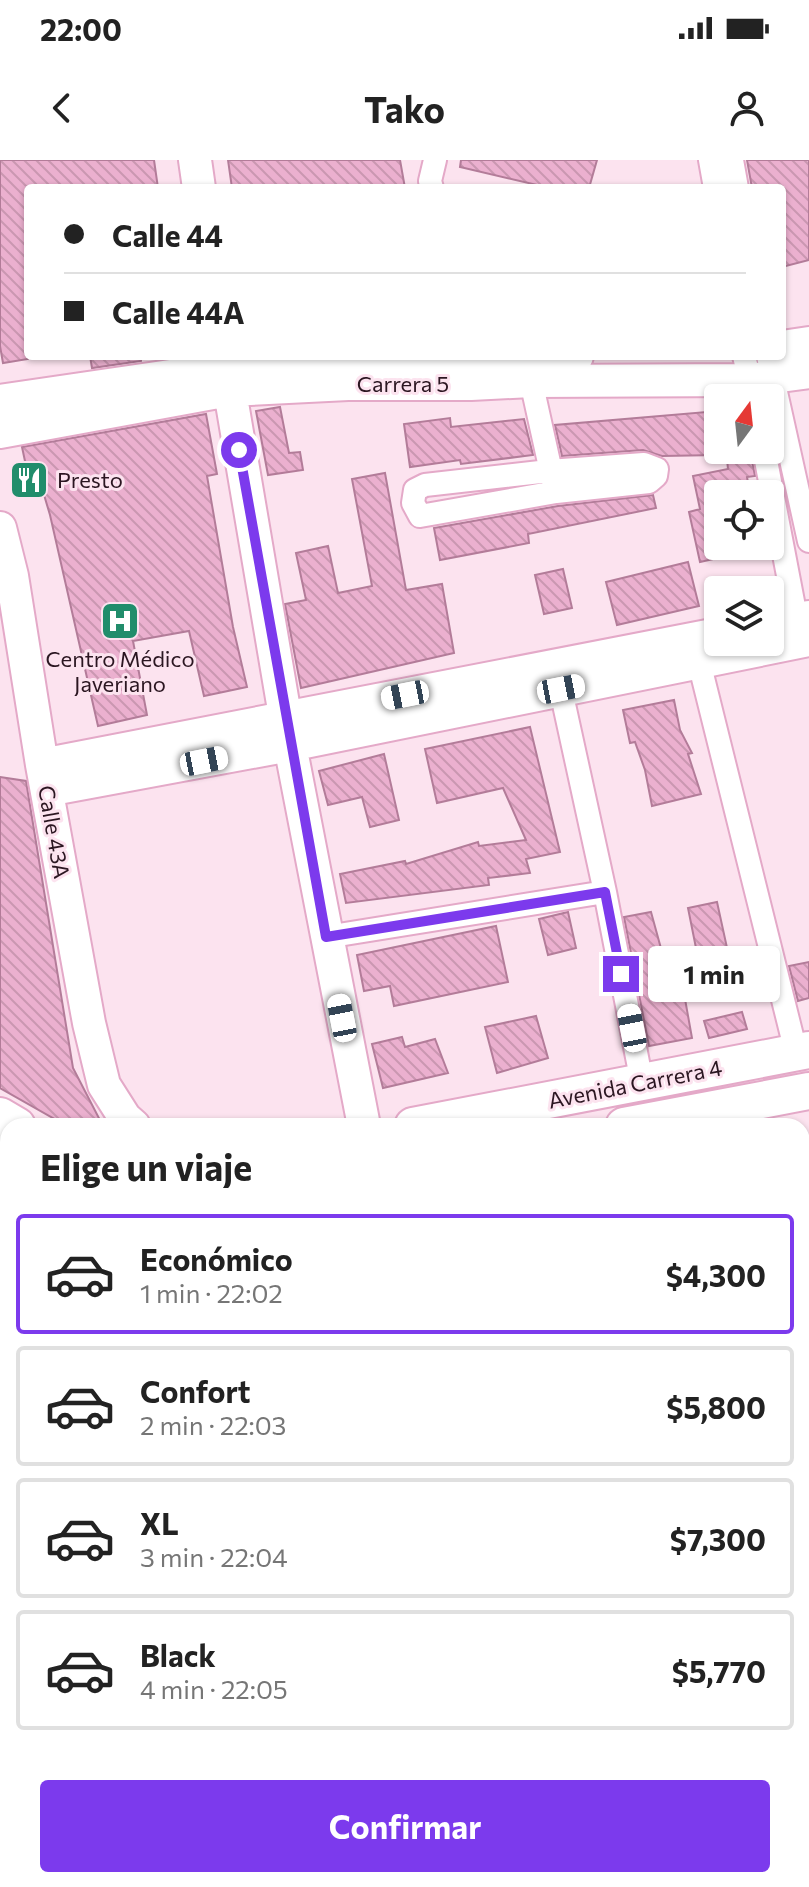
<!DOCTYPE html>
<html lang="es">
<head>
<meta charset="utf-8">
<style>
  :root { --surface:#fff; --page:#f2f2f2; --text:#222; --muted:#767676; --line:#e0e0e0; --accent:#7c3aed }
  body { margin:0; font-family:Commissioner,sans-serif; background:var(--page); color:var(--text); height:100vh; display:flex; flex-direction:column; font-size:30px; white-space:nowrap }
  * { box-sizing:border-box; margin:0 }
  p { font-size:26px; color:var(--muted) }
  .icon { flex:none; width:44px; height:44px; fill:none; stroke:currentColor; stroke-width:2; stroke-linecap:round; stroke-linejoin:round }
  .map { position:relative; flex:1; overflow:hidden }
  .sheet { position:absolute; left:0px; top:958px; width:810px; height:770px; display:flex; flex-direction:column; background:var(--surface); border-radius:24px 24px 0 0; box-shadow:0 2px 6px #0004 }
  .sheet>* { flex:none }
  .banner { position:absolute; left:24px; top:24px; width:762px; height:176px; border-radius:8px; box-shadow:0 2px 6px #0004; display:grid; align-content:center; height:176px; padding:0 40px; background:var(--surface) }
  .needle { width:52px; rotate:15deg }
  .tools { position:absolute; left:704px; top:224px; display:grid; gap:16px }
  .tools a { display:grid; place-items:center; width:80px; height:80px; border-radius:8px; background:var(--surface); box-shadow:0 2px 6px #0004; font-size:40px }
  .end { position:absolute; width:36px; height:36px; margin:-18px; border:10px solid #7c3aed; background:#fff; box-shadow:0 0 0 4px #fff }
  .from { border-radius:50% }
  .bubble { position:absolute; height:56px; border-radius:8px; background:var(--surface); box-shadow:0 2px 6px #0004; font-size:26px; font-weight:700; line-height:56px; text-align:center }
  .car { position:absolute; width:24px; height:48px; margin:-24px -12px; border-radius:10px; box-shadow:0 0 6px 2px #0007; background:linear-gradient(#fff 24%,#345 0 40%,#fff 0 76%,#345 0 86%,#fff 0) }
  .banner b { display:flex; align-items:center; gap:28px; height:76px; font-size:30px }
  .banner b+b { border-top:2px solid var(--line) }
  .banner i { width:20px; height:20px; background:var(--text) }
  ul { padding:0; list-style:none }
  li { display:flex; align-items:center; gap:24px; height:120px; margin:0 16px 12px; padding:0 24px; border:4px solid var(--line); border-radius:8px }
  li div { flex:1 }
  li b { display:block; font-size:30px }
  li em { font-style:normal; font-weight:700 }
  li.selected { border-color:var(--accent) }
  li>.icon { width:72px; height:72px; stroke-width:1.5 }
  h2 { padding:0 40px; font-size:36px; line-height:96px }
  .primary-button { display:flex; gap:16px; margin-top:auto; padding:16px 40px }
  .primary-button a { flex:1; height:92px; border-radius:8px; background:var(--accent); color:#fff; font-size:32px; font-weight:700; line-height:92px; text-align:center }
  .status { display:flex; justify-content:space-between; align-items:center; height:56px; padding:0 40px; background:var(--surface); direction:ltr }
  .status svg { height:22px; fill:currentColor }
  header { display:flex; justify-content:space-between; align-items:center; height:104px; padding:0 40px; background:var(--surface); font-size:36px; font-weight:700 }
  .map>svg:first-child { display:block }
</style>
</head>
<body>
<div class="status"><b>22:00</b><svg viewBox="0 0 49 12"><path d="M0 12V9h3v3zM5 12V6h3v6zM10 12V3h3v9zM15 12V0h3v12zM26 1h20v11H26zM47 4h2v5h-2z"/></svg></div>
<header><svg class="icon" aria-label="back" viewBox="0 0 24 24"><path d="M15 5l-7 7 7 7"/></svg>Tako<svg class="icon" aria-label="person" viewBox="0 0 24 24"><circle cx="12" cy="8" r="4"/><path d="M4 21q1-7 8-7t8 7"/></svg></header>
<div class="map">
<svg width="809" height="1727" viewBox="0 0 809 1727">
  <defs>
    <pattern id="grass-tufts" width="24" height="20" patternUnits="userSpaceOnUse" patternTransform="scale(2)"><rect width="24" height="20" fill="#d0cef5"/><path d="M3 7l-1-3M5 7V3M7 7l1-3M15 17l-1-3M17 17v-4M19 17l1-3" fill="none" stroke="#b3b0d2"/></pattern>
    <pattern id="building-back-hatch" width="6" height="6" patternUnits="userSpaceOnUse" patternTransform="scale(2)"><rect width="6" height="6" fill="#ebb0cf"/><path d="M-1 5l2 2M0 0l6 6M5-1l2 2" fill="none" stroke="#ca97b1"/></pattern>
  </defs>
  <rect width="100%" height="100%" fill="#fce3ef"/>
  <!-- grass -->
  <path fill="url(#grass-tufts)" d="M0 1487 8 1488V1593H0Z
    M104 1720H330L336 1727H100Z"/>
  <!-- garden -->
  <path fill="#d0cef5" d="M0 1108 8 1113V1236L0 1226Z"/>
  <g fill="none" stroke-linecap="round" stroke-linejoin="round">
    <!-- canal -->
    <path stroke="#a1def8" stroke-width="22" d="M0 1548H8
      M278 1720 286 1727"/>
  </g>
  <!-- building -->
  <path fill="url(#building-back-hatch)" stroke="#b37c99" stroke-width="2" d="M0 0H154L158 28H28V199L3 203 0 186Z
    M228 0H400L405 28H232Z
    M461 0H597L589 28H550L460 7Z
    M747 0H809V100L782 107V28H752Z
    M90 196H141V201L92 208Z
    M280 247 289 293 300 292 303 310 268 315 256 251Z
    M718 251V295L662 296 643 290 562 296 555 265Z
    M206 254 217 314 207 316 233 467 247 527 204 536 189 471 133 481 147 555 98 566 50 355 39 318 29 320 22 287Z
    M450 258 451 267 524 259 533 295 461 304 460 300 410 307 404 264Z
    M726 290H750L755 316 747 317 750 334H718V398L700 402 689 352 700 349 693 316 728 309Z
    M385 313 406 430 442 424 454 493 301 528 285 444 306 440 296 393 328 386 338 433 372 426 352 319Z
    M653 335 656 348 528 374 529 383 440 400 434 368 558 346Z
    M688 402 699 446 617 465 606 422Z
    M563 409 572 448 544 454 535 415Z
    M674 540 680 570 692 593 688 594 701 634 652 646 645 610 635 582 630 583 623 550Z
    M530 567 560 692 526 699 530 713 488 718 489 725 346 743 340 714 405 701 406 704 478 682 479 686 526 680 503 628 437 643 425 589Z
    M384 594 399 660 370 667 362 637 328 645 319 611Z
    M0 617 26 621 73 908 103 966H73L60 962 0 928Z
    M717 742 729 797 699 803 688 748Z
    M568 752 576 788 548 795 539 759Z
    M651 752 665 803 678 800 692 878 649 886 624 757Z
    M496 766 508 822 394 846 390 826 364 831 357 795Z
    M809 802V838L798 841 789 806Z
    M742 852 747 869 709 878 704 861Z
    M536 856 548 898 497 913 485 867Z
    M402 877 405 887 435 879 448 913 383 928 372 884Z"/>
  <g fill="none" stroke-linecap="round" stroke-linejoin="round">
    <defs>
      <path id="street" d="M710 0 715 28
        M732 0 737 28
        M432 28 430 21 435 0
        M744 196 754 238
        M768 196 809 381
        M531 221 554 325
        M764 290 799 473
        M644 304 657 309 656 316 649 322 556 332 420 356 413 343 415 330 425 325 549 311Z
        M699 502 796 892
        M558 517 605 732 642 923
        M326 777 605 732
        M802 1316 805 1336 809 1341
        M802 1453 809 1448
        M0 1664 8 1671
        M2 1727 8 1717
        M100 1727 104 1720"/>
      <path id="secondary" d="M195 0 199 28
        M782 187 809 183
        M224 196 290 585 364 966
        M0 241 225 208 347 198 577 196
        M0 272 229 230 348 224H471L531 221 750 220 809 212
        M0 368 12 416 42 605 89 863 104 925 125 958 134 966
        M770 464 809 457
        M42 605 718 474
        M47 630 290 585 809 480
        M0 1041 8 1043
        M0 1240 8 1251
        M0 1327 8 1335"/>
      <path id="primary" d="M0 956 17 966
        M413 966 809 890
        M624 966 809 931
        M0 995 8 999
        M0 1088 8 1093
        M0 1283 8 1303
        M802 1412 809 1408
        M344 1720 351 1727
        M386 1720 392 1727"/>
    </defs>
    <!-- street casing -->
    <use href="#street" stroke="#e4a9c8" stroke-width="26"/>
    <!-- secondary casing -->
    <use href="#secondary" stroke="#e4a9c8" stroke-width="36"/>
    <!-- primary casing -->
    <use href="#primary" stroke="#e4a9c8" stroke-width="40"/>
    <!-- street -->
    <use href="#street" stroke="#fff" stroke-width="22"/>
    <!-- secondary -->
    <use href="#secondary" stroke="#fff" stroke-width="32"/>
    <!-- primary -->
    <use href="#primary" stroke="#fff" stroke-width="36"/>
  </g>
  <g fill="none" stroke-linecap="round" stroke-linejoin="round">
    <!-- route -->
    <path stroke="#7c3aed" stroke-width="10" d="M239 290 326 777 605 732 621 814"/>
  </g>
  <!-- icons -->
  <defs>
    <symbol id="restaurant-square" viewBox="-11 -11 22 22"><rect x="-9" y="-9" width="18" height="18" rx="4" fill="#218d6b" stroke="#fce3ef"/><path d="M-5-6h1v4h1v-4h1v4h1v-4h1v5L-1.5 .5V6h-2V.5L-5-1ZM5-6V6H3V1.5H1.5Q1.5-4 5-6Z" fill="#fff"/></symbol>
    <symbol id="hospital-square" viewBox="-11 -11 22 22"><rect x="-9" y="-9" width="18" height="18" rx="4" fill="#218d6b" stroke="#fce3ef"/><path d="M-5-5h3v3.5h4V-5h3V5h-3V1.5h-4V5h-3Z" fill="#fff"/></symbol>
  </defs>
  <g fill-rule="evenodd">
    <use href="#restaurant-square" x="7" y="298" width="44" height="44"/>
    <use href="#hospital-square" x="98" y="439" width="44" height="44"/>
  </g>
  <g text-anchor="middle" stroke-width="6" stroke-linejoin="round" paint-order="stroke">
    <!-- street labels -->
    <g font-size="22" fill="#2b1621" stroke="#fce3ef">
      <text x="403" y="232">Carrera 5</text>
      <text transform="translate(54 672) rotate(80)" y="8">Calle 43A</text>
      <text transform="translate(635 924) rotate(-11)" y="8">Avenida Carrera 4</text>
    </g>
    <!-- poi labels -->
    <g font-size="22" fill="#2b1621" stroke="#fce3ef" text-anchor="start">
      <text x="57" y="328">Presto</text>
      <text x="120" y="507" text-anchor="middle">Centro Médico<tspan x="120" dy="25">Javeriano</tspan></text>
    </g>
  </g>
</svg>
<div class="tools">
<a><svg class="needle" viewBox="-14 -14 28 28"><path d="M0-13l5 13h-10z" fill="#e53935"/><path d="M0 13l5-13h-10z" fill="#767676"/></svg></a>
<a><svg class="icon" aria-label="locate" viewBox="0 0 24 24"><circle cx="12" cy="12" r="6"/><path d="M12 2v4M12 18v4M2 12h4M18 12h4"/></svg></a>
<a><svg class="icon" aria-label="layers" viewBox="0 0 24 24"><path d="M12 4l9 5-9 5-9-5zM3 14l9 5 9-5"/></svg></a>
</div>
<i class="end from" style="left:239px;top:290px"></i>
<i class="end" style="left:621px;top:814px"></i>
<div class="bubble" style="left:648px;top:786px;width:132px">1 min</div>
<i class="car" style="left:561px;top:529px;rotate:79deg"></i>
<i class="car" style="left:405px;top:535px;rotate:259deg"></i>
<i class="car" style="left:204px;top:601px;rotate:79deg"></i>
<i class="car" style="left:342px;top:858px;rotate:349deg"></i>
<i class="car" style="left:632px;top:868px;rotate:349deg"></i>
<div class="banner">
<b><i class="from"></i>Calle 44</b>
<b><i></i>Calle 44A</b>
</div>
<section class="sheet">
<h2>Elige un viaje</h2>
<ul>
<li class="selected"><svg class="icon" aria-label="car" viewBox="0 0 24 24"><path d="M5 17H2v-5l4-1 3-4h7l3 4 3 1v5h-3M9 17h6M6 11h13"/><circle cx="7" cy="17" r="2"/><circle cx="17" cy="17" r="2"/></svg><div><b>Económico</b><p>1 min · 22:02</p></div><em>$4,300</em></li>
<li><svg class="icon" aria-label="car" viewBox="0 0 24 24"><path d="M5 17H2v-5l4-1 3-4h7l3 4 3 1v5h-3M9 17h6M6 11h13"/><circle cx="7" cy="17" r="2"/><circle cx="17" cy="17" r="2"/></svg><div><b>Confort</b><p>2 min · 22:03</p></div><em>$5,800</em></li>
<li><svg class="icon" aria-label="car" viewBox="0 0 24 24"><path d="M5 17H2v-5l4-1 3-4h7l3 4 3 1v5h-3M9 17h6M6 11h13"/><circle cx="7" cy="17" r="2"/><circle cx="17" cy="17" r="2"/></svg><div><b>XL</b><p>3 min · 22:04</p></div><em>$7,300</em></li>
<li><svg class="icon" aria-label="car" viewBox="0 0 24 24"><path d="M5 17H2v-5l4-1 3-4h7l3 4 3 1v5h-3M9 17h6M6 11h13"/><circle cx="7" cy="17" r="2"/><circle cx="17" cy="17" r="2"/></svg><div><b>Black</b><p>4 min · 22:05</p></div><em>$5,770</em></li>
</ul>
<div class="primary-button"><a>Confirmar</a></div>
</section>
</div>
</body>
</html>
